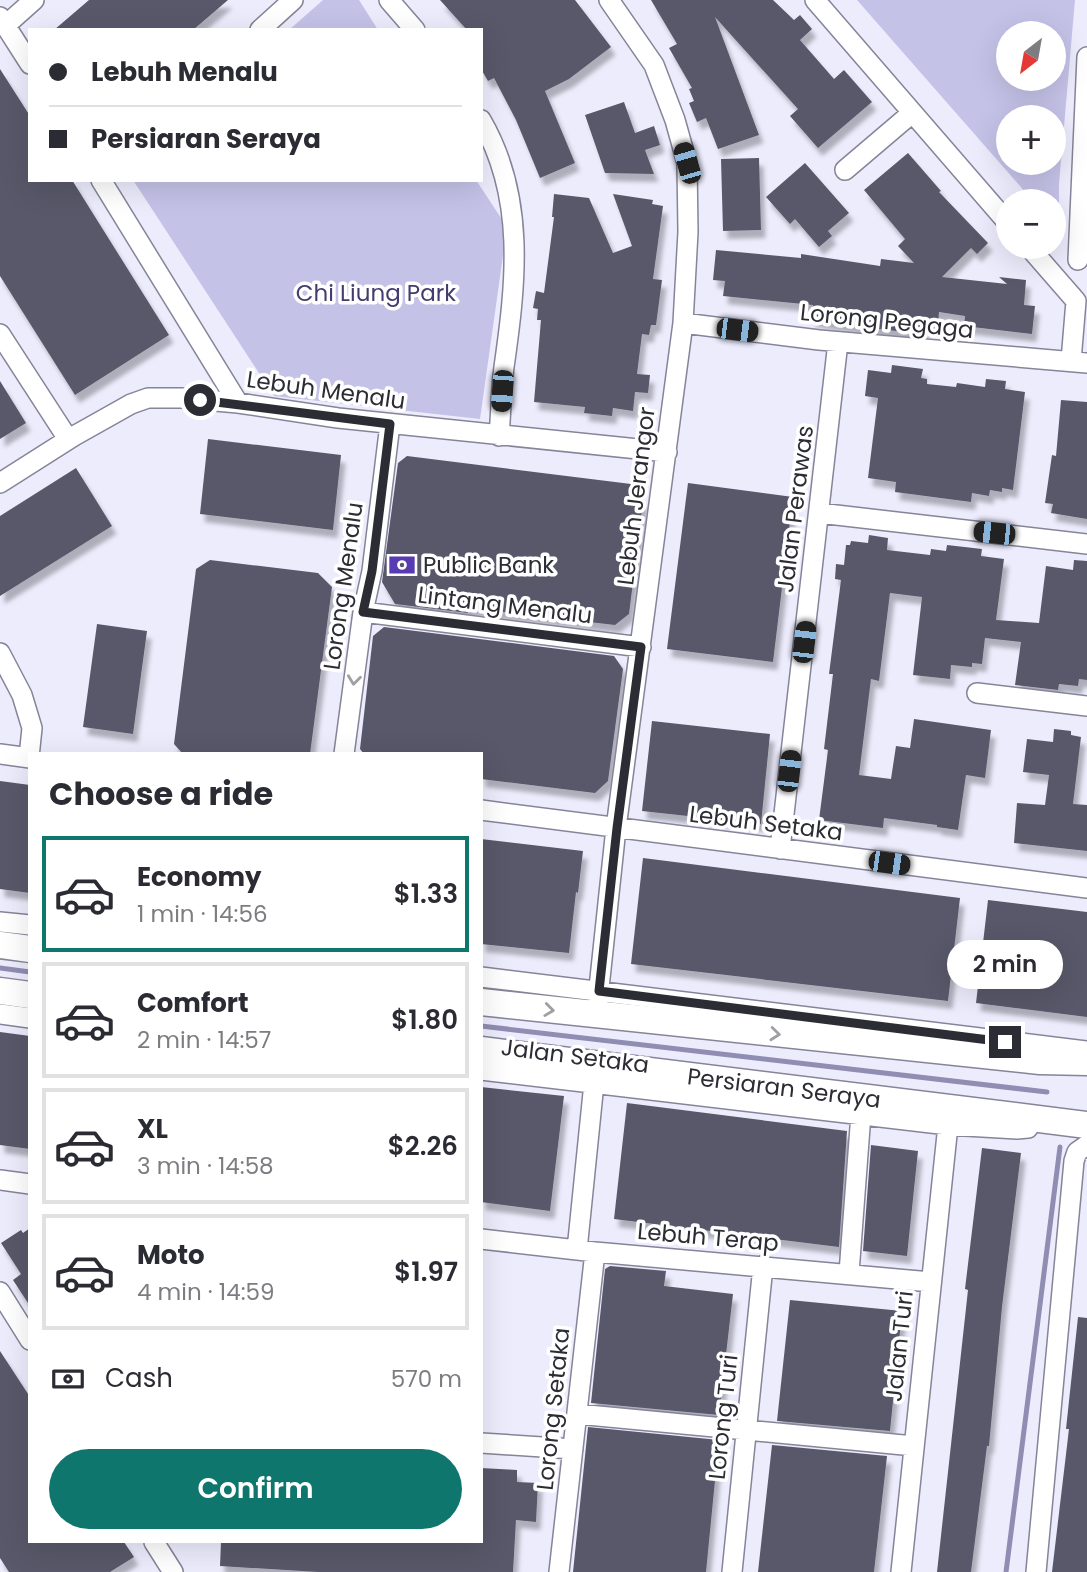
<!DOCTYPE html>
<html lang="en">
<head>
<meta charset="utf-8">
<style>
  :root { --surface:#fff; --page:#f2f2f3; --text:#2b2b33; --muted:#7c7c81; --line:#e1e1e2; --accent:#0f766e }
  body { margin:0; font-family:Poppins,sans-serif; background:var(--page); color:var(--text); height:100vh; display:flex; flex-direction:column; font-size:26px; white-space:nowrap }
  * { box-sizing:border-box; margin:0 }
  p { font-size:23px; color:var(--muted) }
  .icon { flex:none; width:38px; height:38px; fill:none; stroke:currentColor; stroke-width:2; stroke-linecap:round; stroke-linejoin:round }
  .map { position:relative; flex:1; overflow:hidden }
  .sheet { position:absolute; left:28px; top:752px; width:455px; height:791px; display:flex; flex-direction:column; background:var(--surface); border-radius:0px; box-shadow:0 7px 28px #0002 }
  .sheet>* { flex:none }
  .hud { position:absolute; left:28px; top:28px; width:455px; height:154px; border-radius:0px; box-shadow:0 7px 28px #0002; display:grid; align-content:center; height:154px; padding:0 21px; background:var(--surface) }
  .needle { width:46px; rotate:211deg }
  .controls { position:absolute; left:996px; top:21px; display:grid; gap:14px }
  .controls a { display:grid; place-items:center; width:70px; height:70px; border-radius:50%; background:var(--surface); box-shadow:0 7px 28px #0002; font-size:35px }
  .end { position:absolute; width:32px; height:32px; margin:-16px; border:9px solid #2c2c34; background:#fff; box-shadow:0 0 0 4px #fff }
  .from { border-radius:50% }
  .bubble { position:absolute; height:49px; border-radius:24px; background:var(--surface); box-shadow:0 7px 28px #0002; font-size:23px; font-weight:600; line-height:49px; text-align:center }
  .car { position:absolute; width:21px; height:42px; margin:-21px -10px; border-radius:9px; box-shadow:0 0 5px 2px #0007; background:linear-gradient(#222 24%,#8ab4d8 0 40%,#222 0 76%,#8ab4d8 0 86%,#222 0) }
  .hud b { display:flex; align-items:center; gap:24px; height:66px; font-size:26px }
  .hud b+b { border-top:2px solid var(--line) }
  .hud i { width:18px; height:18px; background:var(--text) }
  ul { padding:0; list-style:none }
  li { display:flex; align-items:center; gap:21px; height:116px; margin:0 14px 10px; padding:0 7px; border:4px solid var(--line); border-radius:0px }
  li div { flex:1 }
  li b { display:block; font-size:26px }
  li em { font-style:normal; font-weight:600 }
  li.on { border-color:var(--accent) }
  li>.icon { width:63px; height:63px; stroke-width:1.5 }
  h2 { padding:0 21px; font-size:32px; line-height:84px }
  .pay { display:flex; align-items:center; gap:18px; height:77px; padding:0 21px; font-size:26px }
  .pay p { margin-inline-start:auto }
  .primary-button { display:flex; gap:14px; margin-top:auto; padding:14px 21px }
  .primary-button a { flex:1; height:80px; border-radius:42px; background:var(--accent); color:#fff; font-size:28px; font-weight:600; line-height:80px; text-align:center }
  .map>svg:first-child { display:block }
</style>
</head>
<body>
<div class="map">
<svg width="1087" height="1572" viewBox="0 0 1087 1572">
  <defs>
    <filter id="shadow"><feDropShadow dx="4.5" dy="8" stdDeviation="2" flood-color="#0004"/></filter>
  </defs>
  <rect width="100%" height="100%" fill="#edecfd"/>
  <!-- green -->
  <path fill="#c4c2e7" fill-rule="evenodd" d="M323 0H359L378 30H289Z
    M857 0H1075L1059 184V231L1054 225V201H1033ZM1008 33H1054V79H1008ZM1054 117V163H1008V117Z
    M133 180H476L507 227 480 419 274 396Z"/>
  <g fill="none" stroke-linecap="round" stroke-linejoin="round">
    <!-- stream -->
    <path stroke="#908db3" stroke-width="5" d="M0 968 30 972
      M481 1026 1047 1092
      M1006 1572 1060 1147"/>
  </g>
  <!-- building -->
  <path fill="#59586a" filter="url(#shadow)" d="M89 0H228L193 30H54Z
    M440 0H575L611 47 569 79 545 91 575 163 540 178 516 120 494 78 488 81 481 69V30H467Z
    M651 0H773L794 20 800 15 812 29 800 40 834 79 844 70 872 102 818 148 790 116 798 109 715 17 759 135 718 149 706 118 697 122 689 103 694 101 689 89 692 88 669 48 677 44Z
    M0 69 30 116V180H72L169 335 75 395 0 276Z
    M624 102 635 133 654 126 660 145 645 150 654 174 605 173 585 115Z
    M908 153 941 191 939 192 988 243 977 254 971 248 942 277 1007 284 999 277 1026 280 1024 305 1035 306 1032 334 964 326 965 316 939 312 938 324 925 322 923 334 861 327 811 319 813 305 723 296 725 281 713 280 716 250 801 258V254L880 266 881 259 914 263 898 246 905 239 864 190Z
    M759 158 761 230 723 231 721 159Z
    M805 163 849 213 828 231 832 236 819 247 795 219 790 224 766 197Z
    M554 194 589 198 613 253 632 246 613 194 653 200 652 204 663 206 653 279 662 280 656 325H651L649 335 642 334 637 374 650 375 648 393 635 392 633 411 613 408 612 416 584 413 585 407 534 402 541 320H537L538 309 533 308 536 291 544 293 554 217H552Z
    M892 365 923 369 921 378 927 379V384L956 387 957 383 985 387 986 379 1006 381 1005 389 1025 392 1013 490 1002 488V492L990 490 989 496 972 493 971 502 895 492 896 482 868 478 878 398 865 396 868 370 891 373Z
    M0 381 26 423 0 439Z
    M1061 400 1087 402V519L1051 513 1053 504 1045 503 1052 455 1056 456Z
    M208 439 341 455 333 530 200 514Z
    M407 456 631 484 643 502 629 614 615 625 469 608 468 613 395 604 382 582 398 463Z
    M76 468 112 526 0 596V516Z
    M688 483 793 497 773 662 667 649Z
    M869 535 888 538 887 550 930 555 931 549 946 551 947 545 982 549 981 556 1004 559 996 620 1039 623 1046 566 1073 570 1074 560 1087 561V680L1079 679 1078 686 1059 684 1058 690 1015 685 1021 642 985 638 982 664 972 663V667L951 665 950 679 913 675 922 597 890 593 879 681 871 679 859 775 891 779 896 746 910 748 914 719 991 730 985 778 966 775 958 830 937 827V825L884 818 883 828 819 820 828 750 824 749 833 674H829L841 580 835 579 836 564 844 565 846 545H850L851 541 868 543Z
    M210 560 318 573 332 587 310 754H183L174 744 196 569Z
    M97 624 147 631 133 734 83 727Z
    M384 627 614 656 623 669 608 781 595 793 481 779V754H364L360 749 373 636Z
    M652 721 770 734 761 824 642 811Z
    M1054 729 1071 731V735L1081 737 1073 804 1087 805V851L1014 843 1017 803 1045 805 1049 775 1023 772 1027 739 1053 742Z
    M0 781 30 785V893L0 889Z
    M481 839 583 851 578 893 576 892 569 953 481 944Z
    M643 858 960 898 948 1001 631 964Z
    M988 900 1087 912V1017L976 1003Z
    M0 1032 30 1036V1149L0 1145Z
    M481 1087 564 1096 550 1211 481 1202Z
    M627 1103 847 1131 839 1247 614 1219Z
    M871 1145 918 1151 907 1256 863 1251Z
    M982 1148 1021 1153 1002 1307 989 1446H987L971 1572H937L968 1290 965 1289Z
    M30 1228V1306L13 1280 21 1274 1 1243 21 1230 23 1233Z
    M610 1266 666 1271 664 1286 733 1294 719 1415 591 1403 605 1269Z
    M790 1300 902 1311 890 1431 777 1421Z
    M1078 1317 1087 1318V1572H1052L1069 1429H1066Z
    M0 1351 30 1397V1542H124L134 1557 110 1572H9L0 1558Z
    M588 1427 719 1440 706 1572H573Z
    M772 1445 887 1456 874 1572H758Z
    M481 1468 517 1470V1482L538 1483 536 1522 516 1520 513 1572H318L220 1566 221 1542H481Z"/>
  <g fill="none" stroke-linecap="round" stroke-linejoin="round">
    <defs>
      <path id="street" d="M389 0 415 30
        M815 0 1008 223
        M0 17 30 64
        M6 25 34 0
        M260 30 293 0
        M481 120C526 197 516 283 504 367 501 390 501 413 499 436
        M845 170 912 113
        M101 180 238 403
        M1029 247 1076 301 1071 361
        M1078 260 1087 57
        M683 323 819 340 1087 363
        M0 334 68 439
        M0 483 74 436 131 404 148 398H181L238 403 338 418 667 452
        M819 513 1087 544
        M363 612 641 647
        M0 653 22 695 32 728 29 757
        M977 693 1087 706
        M0 754 30 758
        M344 754 363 612 372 571 390 424
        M481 810 1087 888
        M780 849 838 342
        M0 922 30 925
        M481 977 1087 1051
        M0 1014 30 1018
        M596 1016 616 828 683 323 688 232 687 163 675 120 654 65 609 0
        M481 1070 948 1125 1017 1129 1028 1128 1032 1120
        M0 1180 30 1184
        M481 1239 595 1252 931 1282
        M577 1250 594 1083
        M849 1273 861 1114
        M0 1292 30 1340
        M577 1414 914 1446
        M481 1443 573 1449
        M154 1542 173 1572
        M559 1572 595 1252
        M732 1572 763 1266
        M901 1572 948 1125
        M1036 1572 1074 1161 1077 1152 1087 1145"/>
      <path id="secondary" d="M0 945 30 949
        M0 991 30 995
        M481 1002 1040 1061 1087 1062
        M481 1050 1087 1125"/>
    </defs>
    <!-- street casing -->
    <use href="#street" stroke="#858498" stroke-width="22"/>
    <!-- secondary casing -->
    <use href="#secondary" stroke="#858498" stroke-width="29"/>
    <!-- street -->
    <use href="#street" stroke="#fff" stroke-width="19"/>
    <!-- secondary -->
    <use href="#secondary" stroke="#fff" stroke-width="26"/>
  </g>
  <!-- one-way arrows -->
  <defs><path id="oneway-chevron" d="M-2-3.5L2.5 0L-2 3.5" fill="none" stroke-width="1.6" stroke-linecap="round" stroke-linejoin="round" transform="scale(1.75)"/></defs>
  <g stroke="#a0a0a4">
    <use href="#oneway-chevron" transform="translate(354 680) rotate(97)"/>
    <use href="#oneway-chevron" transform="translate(549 1010) rotate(7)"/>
    <use href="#oneway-chevron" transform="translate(775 1034) rotate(6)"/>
  </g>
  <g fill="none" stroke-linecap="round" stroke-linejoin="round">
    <!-- route -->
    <path stroke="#2c2c34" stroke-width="9" d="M200 400 390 424 372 571 363 612 641 647 617 828 599 991 1005 1042"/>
  </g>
  <!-- icons -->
  <defs>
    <symbol id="bank-bare" viewBox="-9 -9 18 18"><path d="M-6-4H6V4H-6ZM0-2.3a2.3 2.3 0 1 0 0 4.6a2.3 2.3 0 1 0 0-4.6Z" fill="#583bb3" stroke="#fff" stroke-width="2.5" paint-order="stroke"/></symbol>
  </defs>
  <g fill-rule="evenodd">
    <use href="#bank-bare" x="383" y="546" width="38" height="38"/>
  </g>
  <g text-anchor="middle" stroke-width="7" stroke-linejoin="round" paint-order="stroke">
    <!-- park labels -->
    <g font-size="23" fill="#443c70" stroke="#fff">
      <text x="376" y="301">Chi Liung Park</text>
    </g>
    <!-- street labels -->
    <g font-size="23" fill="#2c2c34" stroke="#fff">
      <text transform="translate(887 321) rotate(6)" y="8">Lorong Pegaga</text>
      <text transform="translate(326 390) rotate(8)" y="8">Lebuh Menalu</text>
      <text transform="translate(636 496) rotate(-83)" y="8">Lebuh Jerangor</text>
      <text transform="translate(795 509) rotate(-83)" y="8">Jalan Perawas</text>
      <text transform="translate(343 586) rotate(-82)" y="8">Lorong Menalu</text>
      <text transform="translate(505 605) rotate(7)" y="8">Lintang Menalu</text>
      <text transform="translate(766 823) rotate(7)" y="8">Lebuh Setaka</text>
      <text transform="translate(575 1056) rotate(7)" y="8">Jalan Setaka</text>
      <text transform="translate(784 1088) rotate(7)" y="8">Persiaran Seraya</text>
      <text transform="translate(708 1237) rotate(5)" y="8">Lebuh Terap</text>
      <text transform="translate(899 1346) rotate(-84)" y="8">Jalan Turi</text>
      <text transform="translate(553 1409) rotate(-84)" y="8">Lorong Setaka</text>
      <text transform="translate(723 1417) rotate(-84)" y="8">Lorong Turi</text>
    </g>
    <!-- poi labels -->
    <g font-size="23" fill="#2c2c34" stroke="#fff" text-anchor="start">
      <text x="423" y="573">Public Bank</text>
    </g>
  </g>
</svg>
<div class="controls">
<a><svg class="needle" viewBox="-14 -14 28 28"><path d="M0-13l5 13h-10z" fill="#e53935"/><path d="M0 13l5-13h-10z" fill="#7c7c81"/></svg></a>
<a>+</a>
<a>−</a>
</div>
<i class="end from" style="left:200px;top:400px"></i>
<i class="end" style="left:1005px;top:1042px"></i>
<div class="bubble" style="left:947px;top:940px;width:116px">2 min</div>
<i class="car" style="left:687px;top:163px;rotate:344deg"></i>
<i class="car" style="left:737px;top:330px;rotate:97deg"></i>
<i class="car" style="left:502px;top:391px;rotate:184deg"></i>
<i class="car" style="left:994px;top:533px;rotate:276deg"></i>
<i class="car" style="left:804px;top:642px;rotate:7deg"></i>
<i class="car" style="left:789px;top:771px;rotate:7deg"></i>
<i class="car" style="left:889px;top:863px;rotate:98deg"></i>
<div class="hud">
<b><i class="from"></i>Lebuh Menalu</b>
<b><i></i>Persiaran Seraya</b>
</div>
<section class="sheet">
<h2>Choose a ride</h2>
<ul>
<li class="on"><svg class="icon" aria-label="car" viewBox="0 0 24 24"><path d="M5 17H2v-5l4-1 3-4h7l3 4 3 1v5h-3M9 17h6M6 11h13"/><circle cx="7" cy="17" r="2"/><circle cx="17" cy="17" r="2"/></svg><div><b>Economy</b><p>1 min · 14:56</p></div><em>$1.33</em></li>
<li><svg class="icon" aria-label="car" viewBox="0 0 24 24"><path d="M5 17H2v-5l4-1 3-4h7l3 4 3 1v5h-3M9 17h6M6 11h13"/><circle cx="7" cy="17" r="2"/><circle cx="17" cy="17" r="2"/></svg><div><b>Comfort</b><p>2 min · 14:57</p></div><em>$1.80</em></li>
<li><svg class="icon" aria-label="car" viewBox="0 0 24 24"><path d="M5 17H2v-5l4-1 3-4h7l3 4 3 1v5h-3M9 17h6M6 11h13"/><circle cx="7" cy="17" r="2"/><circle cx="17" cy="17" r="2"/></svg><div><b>XL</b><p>3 min · 14:58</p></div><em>$2.26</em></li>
<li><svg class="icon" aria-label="car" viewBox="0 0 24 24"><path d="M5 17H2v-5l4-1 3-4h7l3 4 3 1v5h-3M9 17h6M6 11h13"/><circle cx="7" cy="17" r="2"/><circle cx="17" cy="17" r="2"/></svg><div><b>Moto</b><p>4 min · 14:59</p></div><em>$1.97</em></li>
</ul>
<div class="pay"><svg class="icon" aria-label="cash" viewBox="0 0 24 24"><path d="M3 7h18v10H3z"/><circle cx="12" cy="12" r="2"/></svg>Cash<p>570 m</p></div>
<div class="primary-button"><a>Confirm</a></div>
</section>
</div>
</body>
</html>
